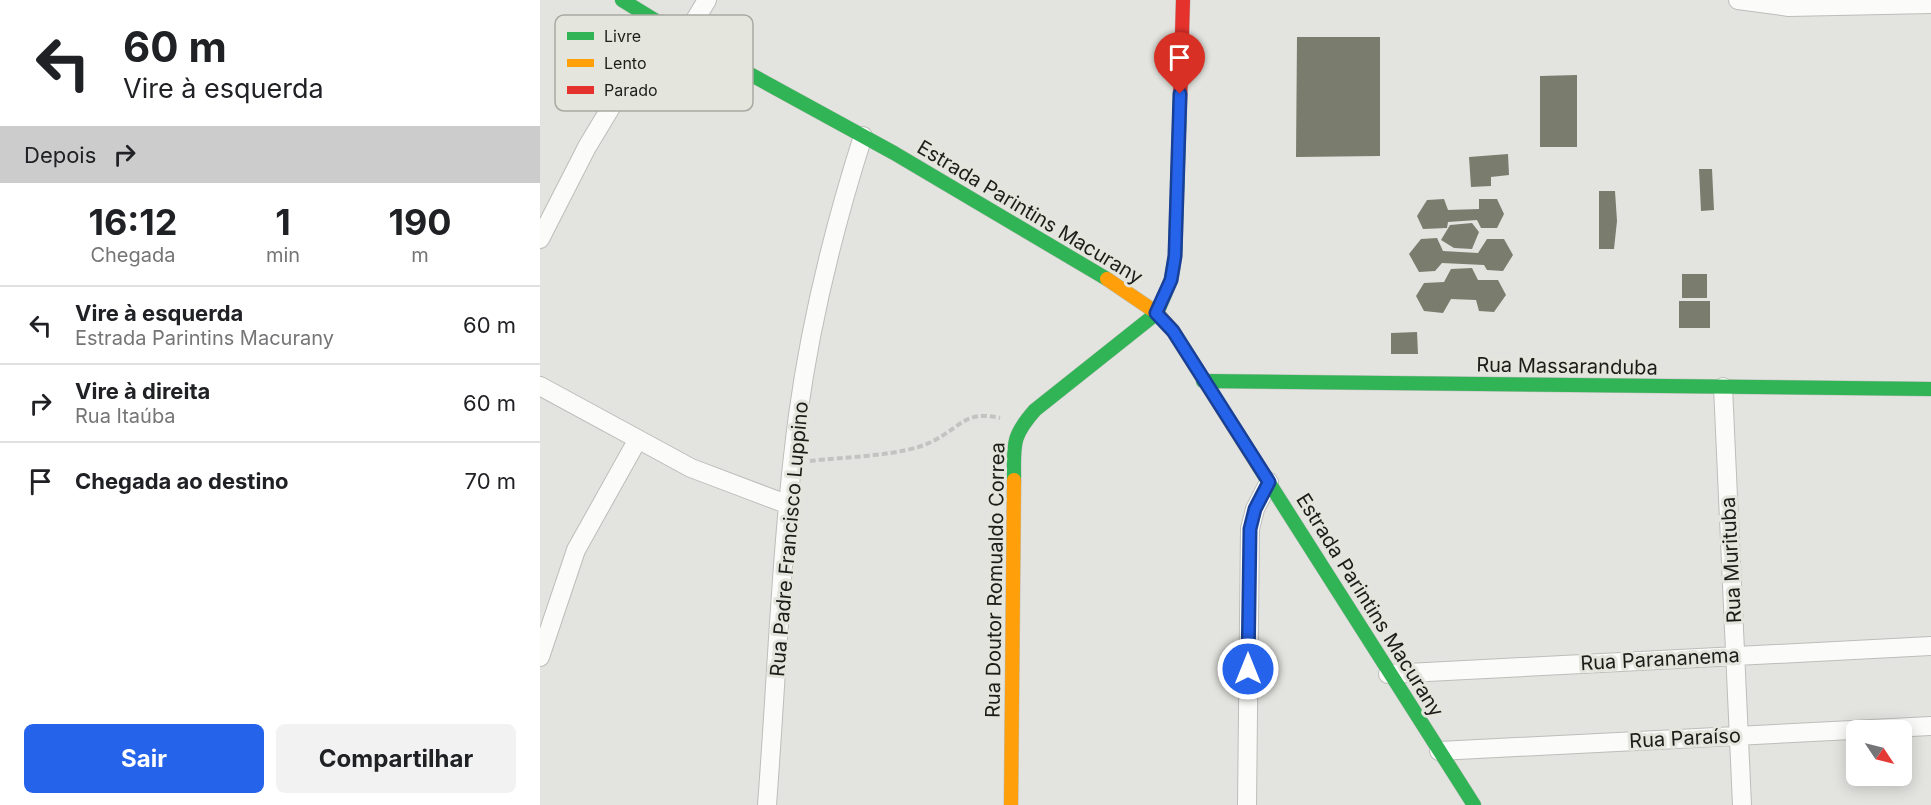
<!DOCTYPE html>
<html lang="pt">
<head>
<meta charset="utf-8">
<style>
	:root { --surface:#fff; --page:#f2f2f2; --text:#202124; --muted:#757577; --line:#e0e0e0; --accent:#2563eb }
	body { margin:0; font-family:Inter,sans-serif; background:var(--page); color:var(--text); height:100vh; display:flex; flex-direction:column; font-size:22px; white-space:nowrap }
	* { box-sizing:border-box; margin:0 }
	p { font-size:20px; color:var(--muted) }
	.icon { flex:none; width:33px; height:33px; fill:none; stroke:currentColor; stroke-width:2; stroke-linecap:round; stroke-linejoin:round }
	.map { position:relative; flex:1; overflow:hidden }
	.side { display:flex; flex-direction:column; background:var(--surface); width:540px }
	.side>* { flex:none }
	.banner { background:#fff; color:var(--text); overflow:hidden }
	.needle { width:39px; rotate:125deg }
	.tools { position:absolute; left:1306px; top:720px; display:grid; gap:12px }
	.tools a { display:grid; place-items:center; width:66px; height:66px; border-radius:9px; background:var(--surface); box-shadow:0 3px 15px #0003; font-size:30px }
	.pin { position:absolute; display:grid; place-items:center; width:51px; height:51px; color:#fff; margin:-62px -26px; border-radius:50% 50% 50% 0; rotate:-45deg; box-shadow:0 0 6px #0007 }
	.pin .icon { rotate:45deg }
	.me { position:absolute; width:66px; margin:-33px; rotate:0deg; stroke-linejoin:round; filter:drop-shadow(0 0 4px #0008) }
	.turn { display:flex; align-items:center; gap:21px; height:126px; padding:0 24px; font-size:27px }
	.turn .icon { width:78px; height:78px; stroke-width:2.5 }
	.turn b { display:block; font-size:42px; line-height:51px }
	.then { display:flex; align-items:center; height:57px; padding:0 24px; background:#0003; gap:12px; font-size:22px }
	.eta { display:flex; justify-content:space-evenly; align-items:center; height:102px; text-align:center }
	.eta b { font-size:36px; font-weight:700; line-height:42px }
	.action { display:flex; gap:12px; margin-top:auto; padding:12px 24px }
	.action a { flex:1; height:69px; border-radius:9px; background:var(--accent); color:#fff; font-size:24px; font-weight:700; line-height:69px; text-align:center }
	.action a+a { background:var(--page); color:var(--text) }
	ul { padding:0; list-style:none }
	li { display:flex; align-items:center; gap:18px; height:78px; padding:0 24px; border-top:2px solid var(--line) }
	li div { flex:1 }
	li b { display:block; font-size:22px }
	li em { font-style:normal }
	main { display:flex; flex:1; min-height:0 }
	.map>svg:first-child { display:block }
	.building { fill:#7a7c6e }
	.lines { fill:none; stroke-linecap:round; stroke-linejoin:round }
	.street-casing { stroke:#bcbeba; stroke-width:20 }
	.fast-casing { stroke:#bcbeba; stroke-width:15 }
	.slow-casing { stroke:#bcbeba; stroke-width:15 }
	.jam-casing { stroke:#bcbeba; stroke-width:15 }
	.path { stroke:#c3c3c1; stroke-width:4; stroke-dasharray:6 3; stroke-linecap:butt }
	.street { stroke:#fbfbfa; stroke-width:18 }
	.fast { stroke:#30b455; stroke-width:14 }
	.slow { stroke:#ff9f0a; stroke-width:14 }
	.jam { stroke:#e5322d; stroke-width:14 }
	.route-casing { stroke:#184099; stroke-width:15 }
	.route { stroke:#2563eb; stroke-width:10 }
	.labels { text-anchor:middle; stroke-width:6; stroke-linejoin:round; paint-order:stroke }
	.street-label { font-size:20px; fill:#1c1d19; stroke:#e4e6dd }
	.key { fill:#e4e6dd; stroke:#a8aaa2; stroke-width:1.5 }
	.key-label { font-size:16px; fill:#1c1d19 }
</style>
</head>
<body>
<main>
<section class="side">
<div class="banner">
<div class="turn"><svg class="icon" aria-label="left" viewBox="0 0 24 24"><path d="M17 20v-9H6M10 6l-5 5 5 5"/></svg><div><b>60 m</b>Vire à esquerda</div></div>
<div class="then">Depois<svg class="icon" aria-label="right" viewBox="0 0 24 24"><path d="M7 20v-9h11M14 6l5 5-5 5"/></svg></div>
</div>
<div class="eta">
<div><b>16:12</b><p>Chegada</p></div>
<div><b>1</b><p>min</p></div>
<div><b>190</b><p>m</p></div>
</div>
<ul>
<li><svg class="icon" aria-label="left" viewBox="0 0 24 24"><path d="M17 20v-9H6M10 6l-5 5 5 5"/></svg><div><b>Vire à esquerda</b><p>Estrada Parintins Macurany</p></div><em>60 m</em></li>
<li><svg class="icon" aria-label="right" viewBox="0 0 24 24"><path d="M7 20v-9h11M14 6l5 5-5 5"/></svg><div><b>Vire à direita</b><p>Rua Itaúba</p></div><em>60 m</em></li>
<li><svg class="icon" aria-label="arrive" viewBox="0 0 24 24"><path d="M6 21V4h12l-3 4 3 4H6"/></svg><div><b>Chegada ao destino</b></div><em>70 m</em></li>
</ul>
<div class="action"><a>Sair</a><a>Compartilhar</a></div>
</section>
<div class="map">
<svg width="1391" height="805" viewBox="0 0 1391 805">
	<rect width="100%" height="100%" fill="#e3e4df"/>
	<!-- building -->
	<path class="building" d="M757,37H840V156L756,157Z
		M1037,75V147H1000V76Z
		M968,154L969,175L951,177V186L931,187L929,157Z
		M1159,169H1172L1174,210L1161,211Z
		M1059,191H1075L1077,221L1074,249H1059Z
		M904,199L908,210L939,209V199H957L964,214L957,228H941L937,220L908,222L907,228L883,229L877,216L887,200Z
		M932,223L939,232L932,249L914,248L901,240L910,225Z
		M897,238L903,251L938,253L947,239H964L973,255L963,271L947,270L944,265L902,263L895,271L879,272L869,254L881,239Z
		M932,268L938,280H958L966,295L954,312L939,311L936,300L911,299L903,313L884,311L876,296L884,283L904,282L911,269Z
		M1142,274H1167V298H1142Z
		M1139,301H1170V328H1139Z
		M877,332L878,354H851V333Z"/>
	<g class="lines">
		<defs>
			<path id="street" d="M1198,0L1249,7L1391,4
				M144,38L167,0
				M0,239L47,147L121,24
				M0,386L151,468L249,505
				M1183,387L1202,805
				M0,657L36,550L98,439
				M848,674L1391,646
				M899,751L1391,726
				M227,805C237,675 241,544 258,415C271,320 294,227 323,136
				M707,805L710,529L715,509L729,482"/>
			<path id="fast" d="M82,0L144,38L354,153L567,279
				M663,381L1391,389
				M719,467L934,805
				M474,480C474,445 471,437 495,410L617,313L631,280L635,256L640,102"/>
			<path id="slow" d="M567,279L617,313L633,331L719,467
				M471,805L474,480"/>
			<path id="jam" d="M640,102L643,0"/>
		</defs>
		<!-- street casing -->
		<use href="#street" class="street-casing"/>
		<!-- fast casing -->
		<use href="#fast" class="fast-casing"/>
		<!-- slow casing -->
		<use href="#slow" class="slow-casing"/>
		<!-- jam casing -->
		<use href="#jam" class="jam-casing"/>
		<!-- path -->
		<path class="path" d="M270,461C303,457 366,456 393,441C421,427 425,410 460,418"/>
		<!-- street -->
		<use href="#street" class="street"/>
		<!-- fast -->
		<use href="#fast" class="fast"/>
		<!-- slow -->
		<use href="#slow" class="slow"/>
		<!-- jam -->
		<use href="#jam" class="jam"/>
	</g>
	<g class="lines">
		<defs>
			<path id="route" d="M640,94L635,256L631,280L616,313L633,331L729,482L715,509L710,529L708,669"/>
		</defs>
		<!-- route casing -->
		<use href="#route" class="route-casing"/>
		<!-- route -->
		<use href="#route" class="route"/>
	</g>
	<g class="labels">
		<!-- street labels -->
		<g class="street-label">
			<text transform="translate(490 212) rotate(31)" y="7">Estrada Parintins Macurany</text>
			<text transform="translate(1027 366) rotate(1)" y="7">Rua Massaranduba</text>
			<text transform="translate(249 539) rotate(-85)" y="7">Rua Padre Francisco Luppino</text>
			<text transform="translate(1191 560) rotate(-93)" y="7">Rua Murituba</text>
			<text transform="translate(455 580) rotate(-89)" y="7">Rua Doutor Romualdo Correa</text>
			<text transform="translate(830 605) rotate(58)" y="7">Estrada Parintins Macurany</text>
			<text transform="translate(1120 659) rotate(-3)" y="7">Rua Parananema</text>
			<text transform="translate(1145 738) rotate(-3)" y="7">Rua Paraíso</text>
		</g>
	</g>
	<!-- legend -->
	<rect x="15" y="15" width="198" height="96" rx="9" class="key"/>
	<rect x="27" y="32" width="27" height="8" fill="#30b455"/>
	<rect x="27" y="59" width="27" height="8" fill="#ff9f0a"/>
	<rect x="27" y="86" width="27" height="8" fill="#e5322d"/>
	<g class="key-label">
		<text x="64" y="42">Livre</text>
		<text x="64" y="69">Lento</text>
		<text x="64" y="96">Parado</text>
	</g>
</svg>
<div class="tools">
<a><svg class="needle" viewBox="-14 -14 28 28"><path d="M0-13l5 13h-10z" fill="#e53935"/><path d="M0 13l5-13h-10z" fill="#757577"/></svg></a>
</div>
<div class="pin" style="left:640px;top:94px;background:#d93025"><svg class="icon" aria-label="arrive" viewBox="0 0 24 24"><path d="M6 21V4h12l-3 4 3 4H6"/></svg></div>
<svg class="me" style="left:708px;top:669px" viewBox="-20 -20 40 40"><circle r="17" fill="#2563eb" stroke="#fff" stroke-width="3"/><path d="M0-11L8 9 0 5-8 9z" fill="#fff"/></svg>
</div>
</main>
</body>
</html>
